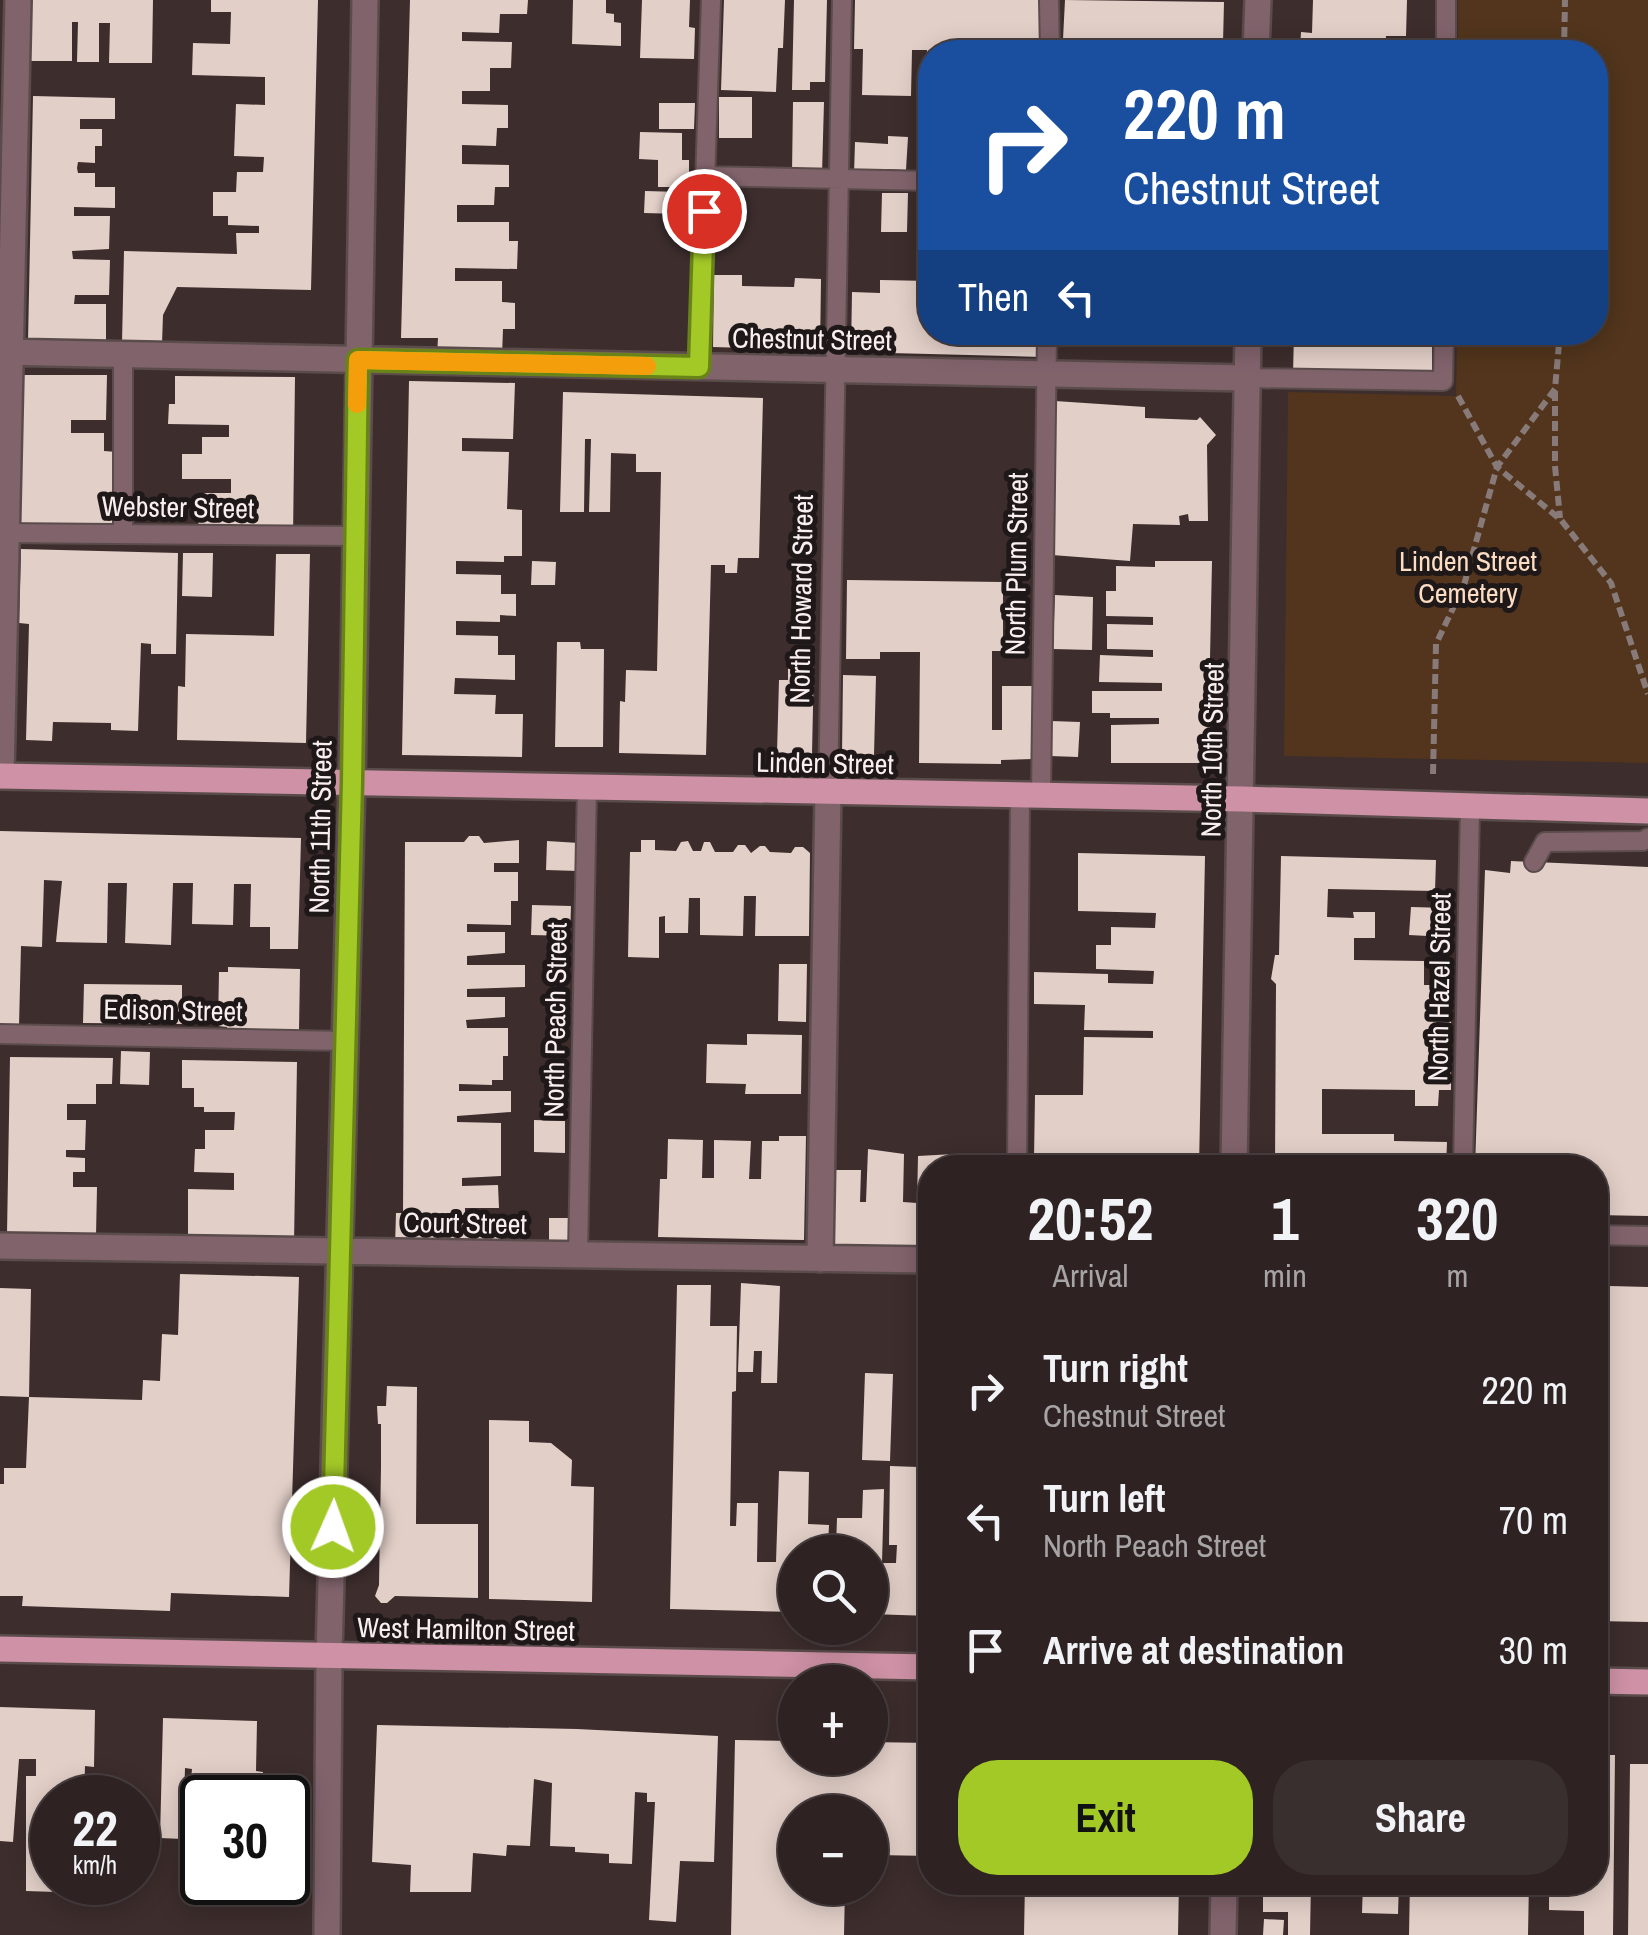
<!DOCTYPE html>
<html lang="en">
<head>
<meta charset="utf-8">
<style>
	:root { --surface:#2e2222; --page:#3a2f2f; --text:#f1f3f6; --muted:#a7a4a5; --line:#493f40; --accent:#a3c927 }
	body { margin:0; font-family:"Archivo Narrow",sans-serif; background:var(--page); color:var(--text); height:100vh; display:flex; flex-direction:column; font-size:38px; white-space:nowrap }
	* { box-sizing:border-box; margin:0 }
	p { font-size:32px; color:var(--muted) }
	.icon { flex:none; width:55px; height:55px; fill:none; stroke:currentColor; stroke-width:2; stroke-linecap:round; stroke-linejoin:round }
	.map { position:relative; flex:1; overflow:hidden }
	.panel { position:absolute; left:918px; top:1155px; width:690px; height:740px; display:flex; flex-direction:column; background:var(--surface); border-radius:40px; box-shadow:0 5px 25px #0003,0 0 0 2px var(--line) }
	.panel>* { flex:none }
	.banner { position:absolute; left:918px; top:40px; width:690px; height:305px; border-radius:40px; box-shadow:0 5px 25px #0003,0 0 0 2px var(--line); background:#1a4fa0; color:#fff; overflow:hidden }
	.buttons { position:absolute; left:778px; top:1535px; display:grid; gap:20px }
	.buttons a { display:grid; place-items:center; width:110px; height:110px; border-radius:50%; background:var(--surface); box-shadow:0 5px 25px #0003,0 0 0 2px var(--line); font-size:50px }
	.speed { position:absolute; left:30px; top:1775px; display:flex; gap:20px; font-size:50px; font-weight:700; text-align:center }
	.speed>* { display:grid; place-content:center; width:130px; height:130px; border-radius:50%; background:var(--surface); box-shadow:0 5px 25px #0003,0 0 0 2px var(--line); line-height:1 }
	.speed small { font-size:25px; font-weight:400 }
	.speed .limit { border:5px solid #111; border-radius:15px; background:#fff; color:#111 }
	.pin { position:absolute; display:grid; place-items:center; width:85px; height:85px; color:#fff; margin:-42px; border:5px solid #fff; border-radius:50%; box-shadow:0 2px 10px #0007 }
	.me { position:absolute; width:110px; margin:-55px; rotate:2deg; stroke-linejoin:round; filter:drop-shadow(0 0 8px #0008) }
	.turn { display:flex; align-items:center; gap:35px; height:210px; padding:0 40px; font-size:45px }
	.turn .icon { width:130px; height:130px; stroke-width:2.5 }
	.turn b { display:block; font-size:70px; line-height:85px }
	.then { display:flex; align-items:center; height:95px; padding:0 40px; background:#0003; gap:20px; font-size:38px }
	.eta { display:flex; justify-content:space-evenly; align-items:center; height:170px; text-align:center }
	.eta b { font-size:60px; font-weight:700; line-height:70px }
	.action { display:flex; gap:20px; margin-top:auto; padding:20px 40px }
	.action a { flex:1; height:115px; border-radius:40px; background:var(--accent); color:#111; font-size:40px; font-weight:700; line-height:115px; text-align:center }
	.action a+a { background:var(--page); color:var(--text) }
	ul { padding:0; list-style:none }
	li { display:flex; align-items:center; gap:30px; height:130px; padding:0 40px }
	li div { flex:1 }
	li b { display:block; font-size:38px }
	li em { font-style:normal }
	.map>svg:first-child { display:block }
	.green { fill:#52351c }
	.building { fill:#e2cfc8 }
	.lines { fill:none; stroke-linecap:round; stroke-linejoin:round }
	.lane-casing { stroke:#5b4c4c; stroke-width:22 }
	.street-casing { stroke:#5b4c4c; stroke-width:30 }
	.primary-casing { stroke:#5b4c4c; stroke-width:30 }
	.path { stroke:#877a79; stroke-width:6; stroke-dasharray:10 5; stroke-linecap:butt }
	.lane { stroke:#81636c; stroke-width:18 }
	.street { stroke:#81636c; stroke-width:25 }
	.primary { stroke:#ce91a5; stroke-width:25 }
	.route-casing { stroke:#6a8319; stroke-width:25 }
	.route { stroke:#a3c927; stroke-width:18 }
	.slow { stroke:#f59e0b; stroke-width:18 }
	.labels { text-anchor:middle; stroke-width:10; stroke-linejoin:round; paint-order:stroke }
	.street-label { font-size:28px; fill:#f9efee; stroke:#1f1818 }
	.park-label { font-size:28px; fill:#fcddc4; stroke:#1f1818 }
</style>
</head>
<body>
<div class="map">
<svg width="1648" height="1935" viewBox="0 0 1648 1935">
	<rect width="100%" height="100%" fill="#3d2d2d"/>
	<!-- green -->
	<path class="green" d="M1458,0H1648V763L1284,756L1288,392L1456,396L1457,333L1595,332V52H1458Z"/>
	<!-- building -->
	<path class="building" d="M27,0H153L152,63H109L110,23H99V62H77L78,22H72V61H31V20L26,19Z
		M211,0H318L311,290L177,287L163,315L162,344L122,343L124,251L237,254L236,233H259V226L228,225V216H213V192H236L237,172H263L264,157L234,156L236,104L265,105V77L192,75L193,43L230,44L231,12H211Z
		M410,0H528L527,14H500L499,33L462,32V41L512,42L511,68H490V91H462V104L508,105V128H497L496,146L462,145V164L509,165V187H495L494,205H457V222H509V241H518L517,269L455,268V281H502V302L515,303V329H503L502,356L437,355L438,338H401Z
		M573,0H606V13L614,14V22L621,23V46L572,44Z
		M642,0H690L689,27L695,28L694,59L640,58Z
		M724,0H785L783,48H778L776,92L721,90Z
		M794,0H827L825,82H810V90H792Z
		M855,0H1047L1046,52H930V82H926L927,50H912L911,96L862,95L863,49H854Z
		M1065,0L1224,2L1223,43H1220V52H1113V41L1063,39Z
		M1313,0H1407L1406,36H1386L1385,52H1300L1301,32L1312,33Z
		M33,96L115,98V119H80V129H102V146H95V163L78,162L77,168L78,173H95V187H115V208L74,207V216H110L109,249L72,251L73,259L110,260L109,295H75L74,304H106V344L28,342Z
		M719,97H752V138H719Z
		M793,102H824L822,174L792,173Z
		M659,103H695L694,129H659Z
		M640,132L682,133V160H689V187H658V160L639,159Z
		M919,134H930V173H918Z
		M888,136L908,137L906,170L886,169V176L854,174L855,142L888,144Z
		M645,191L681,192V214L644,213Z
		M882,193H908L907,232H881Z
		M714,275H742V286L794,287L795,278L821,279L820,350L713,347Z
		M880,280L930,281V332H1043L1042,357L851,352L852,292L880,293Z
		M1294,332H1397L1396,338L1356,337V342L1432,343V378L1293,375Z
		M23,375H107L106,420H71V433H104V451L117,452L116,536H19Z
		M175,376L295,377L293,538L199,537L198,513L204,512V493H231V479H182V454H202V437H229V425L168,424L169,404H175Z
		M409,381L515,383L513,439L462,438V451L509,452L507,509L522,510V556H504V562L456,561V574L501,575V594H516V616L500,615V622L456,621V635L498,636V655H515V680L455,678L454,694L496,695L495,714H523L522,757L402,755Z
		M563,392L763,398L759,558H738L737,573H725V565H711L706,755L619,753L620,701L625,702L626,670L657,671L661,472H636V454L611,453L610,512H589L591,439H585L584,512H560Z
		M1055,401L1145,407V418L1197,420L1200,417L1216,435L1207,445L1208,521H1189L1188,514L1179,516L1180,525L1133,524L1130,561L1052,555Z
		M21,549L178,553L176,654H151V644L141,643L138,731L111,730V723L53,722L52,741L26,740L29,624L19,623Z
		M183,553H213L212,597L182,596Z
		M276,554H310L306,743L177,740L178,686L185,687L186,634L274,636Z
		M532,561L556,562L555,585H531Z
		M1155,561H1212L1209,707L1216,714V722L1210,725V763H1111V725L1159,724V718H1110V713H1092V691H1162V683L1099,682L1100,655L1153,657V650L1107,649V624L1153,625V617L1106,616V591H1116V566L1155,567Z
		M847,580L1003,582V651H992V730H1002V686H1033V759L1001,760V764L919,763L920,652H880V659H846Z
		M1055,595L1093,597L1092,650L1053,649Z
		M557,642H580L581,649H604L603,747H555Z
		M788,660H814L812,754L777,753L779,680H788Z
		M843,675L876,676L874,755H842Z
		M1051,721L1080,722L1078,757L1050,756Z
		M0,831L301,838L298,949H270V927H250L251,884H234L233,925L192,924L193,883H173L171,945L125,943L127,883H108L107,943L56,942L62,881L44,880L42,947L21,946L19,1026L0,1025Z
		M469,836H479L484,843L519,840V863H494V872H518V901H511V925L467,924V932H505V953L467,956V965H525V987L467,989V997H505V1017L466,1020L467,1028H508V1056H503V1080H492V1085L459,1084V1091H511V1112L457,1116V1122L501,1123V1176L462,1178V1186L498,1185L499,1208H465V1219L502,1220L501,1248L395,1246L396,1213H403L405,842H464Z
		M641,840H655V850L676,851L681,842L688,841L693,851H701L704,842H710L715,852H733L738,845H745L751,853L760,846H765L770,852L791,853L795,847H803L810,853L809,936H755L756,896H744L743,936L700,935V898H689L688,933H665V916L659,917V958L628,957L630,852H641Z
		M547,841L579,843L578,871L546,870Z
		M1078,853L1205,856L1199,1168H1024V1159H1034L1035,1095H1083L1084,1037L1153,1038V1031L1084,1030L1085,1005L1034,1004V972L1108,974V983L1153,984L1154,971L1096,969V945H1111V927L1155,928L1156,913L1078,911Z
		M1281,856L1436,860L1435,891L1328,889L1327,917L1354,918L1353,912H1375V938H1354V960L1424,961V985H1451V1090H1439L1438,1106H1415V1090L1322,1089V1134H1394V1141L1447,1142L1446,1168H1275L1276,984L1271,979L1275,955H1279Z
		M1511,861L1648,867V1216L1595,1215V1168H1475L1485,870L1510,873Z
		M532,905L571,906L570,936L531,935Z
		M1411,907L1447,908V937L1409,935Z
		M779,964H807L806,1022L778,1021Z
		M228,967L300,969L299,1031L227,1030V1027L218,1026L219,972H228Z
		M84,984L182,985V1024L83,1023Z
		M747,1034L802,1035L801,1094H745L746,1084L706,1083L707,1044L747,1045Z
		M121,1051L150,1052L149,1085L120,1084Z
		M10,1057L113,1058L112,1084H96V1104H67V1120H86L85,1150H66V1157L85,1158V1172H73V1187H97L96,1236L7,1234Z
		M182,1060L297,1062L294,1243L188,1242V1189L234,1190V1173L194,1172L195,1149H205V1130H234L235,1112H204V1107H194V1088H182Z
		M534,1120L565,1121V1153L534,1152Z
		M779,1136H806L804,1240L658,1237L660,1179H667L668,1139L703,1140L702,1178H714V1140L751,1141L749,1179H761L762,1141H779Z
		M868,1149L904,1154L903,1202L917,1203L918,1156L954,1154V1168H930V1248L834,1246L836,1170H861L860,1202H866Z
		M549,1218H571L572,1246H549Z
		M1595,1260H1610V1286H1601V1307L1610,1306V1286L1648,1287V1622L1595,1621V1367H1608V1345H1595Z
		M180,1274L299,1277L289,1597L171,1593L170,1611L22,1606L23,1596H0V1484H4V1468H26L29,1397L142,1400L143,1380L160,1381L162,1334L178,1335Z
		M741,1283L780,1286L777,1383H761L762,1351H754L753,1372H738Z
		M677,1285H711L710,1326H737L736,1391L732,1392L730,1526H736L737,1503H758L757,1562H776L779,1471L809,1472L808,1524L829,1525L828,1547H836L837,1518H862L863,1490L884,1489L882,1563H896L897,1545H889L890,1466L918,1467L919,1430H930V1616L870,1614V1552H795V1612L670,1609Z
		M0,1288L31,1289L29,1397L0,1396Z
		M865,1373L893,1374L890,1461L862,1460Z
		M387,1386L417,1387L416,1524H478V1598L395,1596L387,1603H381L375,1596L379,1585L381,1467V1424H378L377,1406H386Z
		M489,1420L529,1421V1442L551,1443L572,1460L571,1486L594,1487L592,1602L489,1599Z
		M0,1707L95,1710L94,1767L85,1766L84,1798H52V1882H56V1892L26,1891V1776H36V1759H19L13,1842L0,1841Z
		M163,1718L257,1721L256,1771L263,1772L262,1798H200V1780L191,1779L192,1769L185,1768L183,1839L160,1838Z
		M377,1725L577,1729L718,1736L714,1862L680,1861L676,1922L649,1920L655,1802H647V1793L635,1792L632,1864L609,1863V1854L575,1852V1847L550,1846L552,1783L534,1779L530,1846L507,1845L506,1856L473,1853L471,1892H410L411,1865L372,1862Z
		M735,1740L795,1741V1758H870V1742L930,1743V1856L876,1855L877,1845H870V1812H795V1888H845L844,1935H731Z
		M1595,1755H1615L1613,1935H1584V1911L1549,1910V1882H1595Z
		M1630,1764H1648V1935H1628Z
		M192,1804L202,1805V1842H198V1830H192Z
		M1025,1882H1179L1178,1935H1024Z
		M1263,1882H1311L1310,1935H1288V1912H1263Z
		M1363,1882H1399L1398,1914L1362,1913Z
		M1410,1882H1529L1528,1935H1409Z
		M1264,1919L1284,1920L1283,1935H1263Z"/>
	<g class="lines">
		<defs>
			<path id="lane" d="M1049,0L1050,52
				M1446,52V0
				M704,176L930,181
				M699,367L711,0
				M1247,378L1443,381L1444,332
				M0,533L355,536
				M123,533V355
				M828,794L842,0
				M1041,796L1047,332
				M1534,862L1545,842L1643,841L1648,838
				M0,1034L345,1041
				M1017,1168L1020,796
				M1463,1168L1470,807
				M1595,1235L1648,1236
				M578,1254L587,787"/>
			<path id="street" d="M1256,52L1258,0
				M0,352L1247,378
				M1,776L18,0
				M1234,1168L1248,332
				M0,1246L930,1260
				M820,1259L828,794
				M327,1935L329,1656L352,783L365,0
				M1223,1935L1224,1882"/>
			<path id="primary" d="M0,776L1242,799L1648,811
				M0,1649L930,1667
				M1595,1681L1648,1682"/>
		</defs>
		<!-- lane casing -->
		<use href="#lane" class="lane-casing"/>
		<!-- street casing -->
		<use href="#street" class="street-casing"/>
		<!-- primary casing -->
		<use href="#primary" class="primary-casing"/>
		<!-- path -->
		<path class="path" d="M1564,52L1565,0
			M1555,391V466L1560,518
			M1458,396L1497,467L1561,520L1611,583L1648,694
			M1433,774L1436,644L1464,585L1497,467L1555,389L1560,332"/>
		<!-- lane -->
		<use href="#lane" class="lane"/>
		<!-- street -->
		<use href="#street" class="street"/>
		<!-- primary -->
		<use href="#primary" class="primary"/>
	</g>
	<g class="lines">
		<defs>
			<path id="route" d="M333,1527L352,783L358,360L699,367L704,211"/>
		</defs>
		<!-- route casing -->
		<use href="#route" class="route-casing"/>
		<!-- route -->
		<use href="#route" class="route"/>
		<!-- slow -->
		<path class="slow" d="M357,404L358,360L647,366"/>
	</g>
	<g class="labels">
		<!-- street labels -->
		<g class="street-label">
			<text transform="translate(812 339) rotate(1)" y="10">Chestnut Street</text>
			<text transform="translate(178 507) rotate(1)" y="10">Webster Street</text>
			<text transform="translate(1016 564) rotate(-89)" y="10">North Plum Street</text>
			<text transform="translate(801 599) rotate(-89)" y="10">North Howard Street</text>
			<text transform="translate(1212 750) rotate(-89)" y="10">North 10th Street</text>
			<text transform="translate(825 763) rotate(1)" y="10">Linden Street</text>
			<text transform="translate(320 827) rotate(-89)" y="10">North 11th Street</text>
			<text transform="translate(1439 987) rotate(-89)" y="10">North Hazel Street</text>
			<text transform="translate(173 1010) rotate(1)" y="10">Edison Street</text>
			<text transform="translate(555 1020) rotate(-89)" y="10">North Peach Street</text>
			<text transform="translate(465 1223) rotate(1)" y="10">Court Street</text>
			<text transform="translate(466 1629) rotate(1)" y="10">West Hamilton Street</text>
		</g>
		<!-- park labels -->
		<g class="park-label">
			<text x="1468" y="571">Linden Street<tspan x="1468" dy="32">Cemetery</tspan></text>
		</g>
	</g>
</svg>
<div class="buttons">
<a><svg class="icon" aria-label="search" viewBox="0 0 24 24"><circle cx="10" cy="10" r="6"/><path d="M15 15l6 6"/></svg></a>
<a>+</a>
<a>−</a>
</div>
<div class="speed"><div>22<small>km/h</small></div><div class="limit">30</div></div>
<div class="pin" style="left:704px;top:211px;background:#d93025"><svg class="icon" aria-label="arrive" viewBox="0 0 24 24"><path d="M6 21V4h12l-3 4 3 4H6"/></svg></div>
<svg class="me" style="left:333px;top:1527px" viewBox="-20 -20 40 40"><circle r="17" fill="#a3c927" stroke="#fff" stroke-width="3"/><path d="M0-11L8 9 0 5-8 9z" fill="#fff"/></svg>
<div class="banner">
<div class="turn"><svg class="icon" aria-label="right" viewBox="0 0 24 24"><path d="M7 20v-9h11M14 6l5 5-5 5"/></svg><div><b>220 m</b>Chestnut Street</div></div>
<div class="then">Then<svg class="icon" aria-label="left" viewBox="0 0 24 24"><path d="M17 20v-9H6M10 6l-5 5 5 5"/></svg></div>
</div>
<section class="panel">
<div class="eta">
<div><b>20:52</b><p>Arrival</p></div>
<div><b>1</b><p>min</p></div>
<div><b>320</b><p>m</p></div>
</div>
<ul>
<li><svg class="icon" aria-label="right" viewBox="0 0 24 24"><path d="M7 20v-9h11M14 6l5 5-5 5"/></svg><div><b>Turn right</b><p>Chestnut Street</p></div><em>220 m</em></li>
<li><svg class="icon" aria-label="left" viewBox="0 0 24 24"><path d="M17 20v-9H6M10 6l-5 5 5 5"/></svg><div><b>Turn left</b><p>North Peach Street</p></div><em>70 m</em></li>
<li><svg class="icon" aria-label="arrive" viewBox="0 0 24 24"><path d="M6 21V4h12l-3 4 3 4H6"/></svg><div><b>Arrive at destination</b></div><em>30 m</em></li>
</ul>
<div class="action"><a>Exit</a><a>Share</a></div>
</section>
</div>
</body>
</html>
